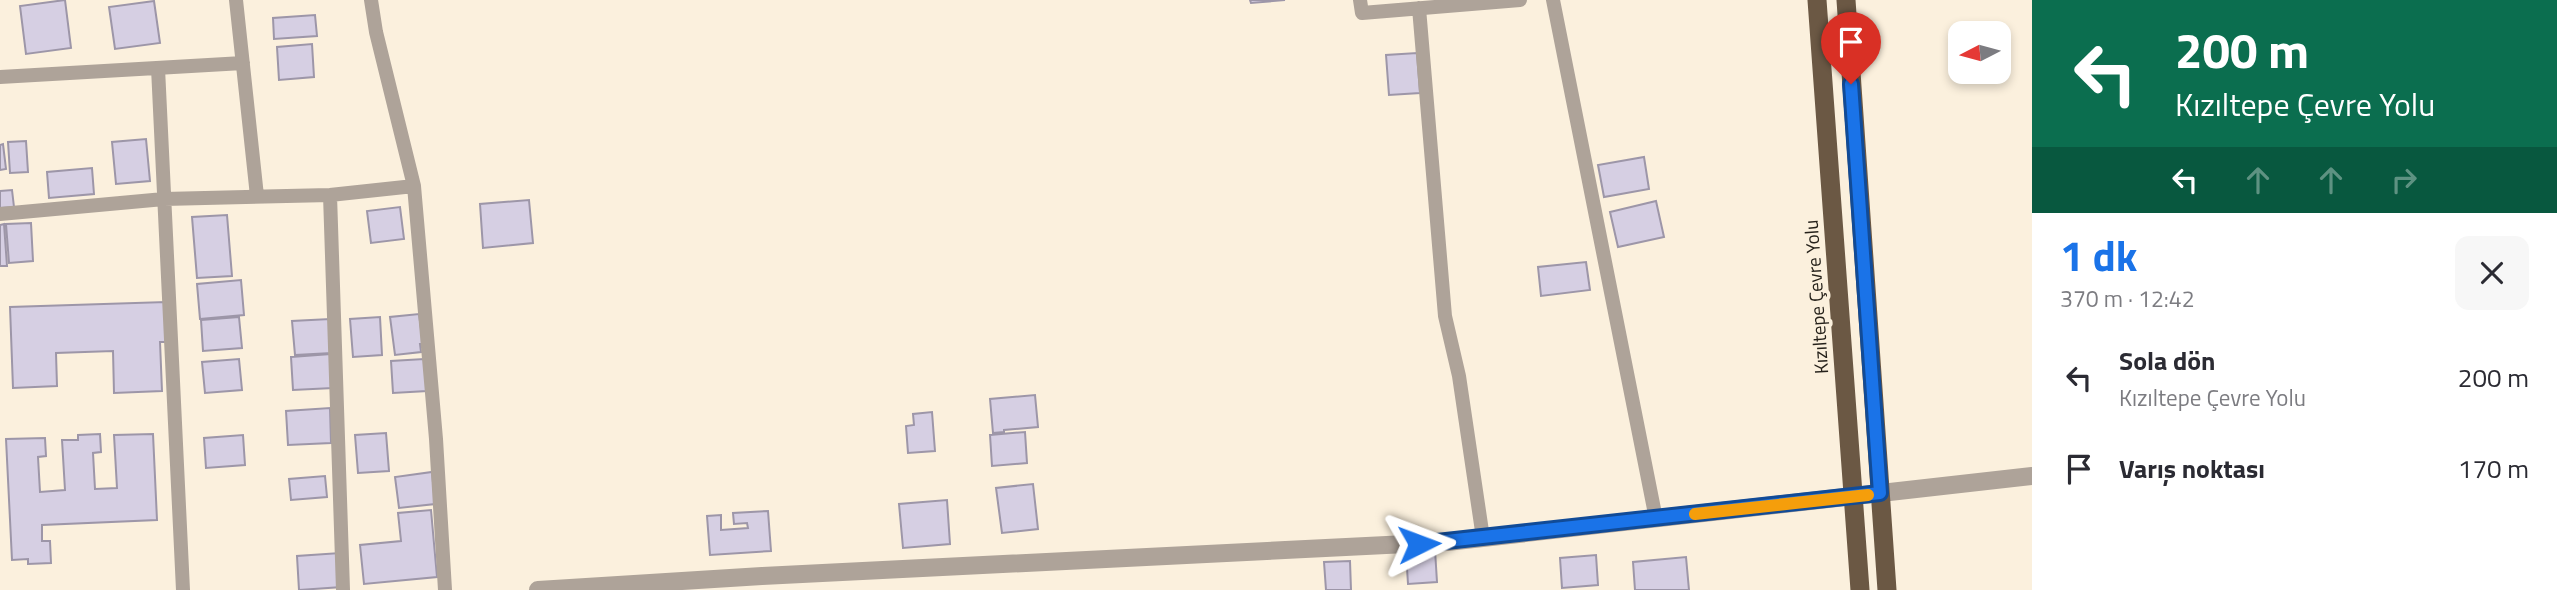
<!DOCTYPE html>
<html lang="tr">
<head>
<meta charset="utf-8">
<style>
	:root { --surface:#fff; --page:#f7f7f7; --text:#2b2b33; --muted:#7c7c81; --accent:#1a73e8 }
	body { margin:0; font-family:"Titillium Web",sans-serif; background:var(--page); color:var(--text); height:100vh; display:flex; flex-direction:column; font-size:26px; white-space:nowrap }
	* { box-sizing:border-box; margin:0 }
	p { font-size:23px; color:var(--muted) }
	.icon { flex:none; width:38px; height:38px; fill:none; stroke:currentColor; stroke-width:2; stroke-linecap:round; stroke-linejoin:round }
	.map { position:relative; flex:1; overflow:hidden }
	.sheet { display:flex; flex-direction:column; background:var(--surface); width:525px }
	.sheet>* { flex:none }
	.guide { background:#0b6e4f; color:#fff; overflow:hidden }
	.needle { width:46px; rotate:264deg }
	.buttons { position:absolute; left:1948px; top:21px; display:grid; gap:14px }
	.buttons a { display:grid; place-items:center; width:63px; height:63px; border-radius:14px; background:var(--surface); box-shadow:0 4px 10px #0003; font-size:35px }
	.pin { position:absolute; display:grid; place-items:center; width:60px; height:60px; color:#fff; margin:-72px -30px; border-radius:50% 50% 50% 0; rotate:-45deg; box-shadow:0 0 7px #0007 }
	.pin .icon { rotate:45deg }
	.me { position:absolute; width:77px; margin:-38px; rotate:87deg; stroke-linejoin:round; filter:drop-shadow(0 0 5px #0008) }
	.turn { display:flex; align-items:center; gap:24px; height:147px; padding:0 28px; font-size:32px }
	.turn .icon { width:91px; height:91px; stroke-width:2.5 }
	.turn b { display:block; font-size:49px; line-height:60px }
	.lanes { display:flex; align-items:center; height:66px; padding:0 28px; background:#0003; justify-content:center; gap:35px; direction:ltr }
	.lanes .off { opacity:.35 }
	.round { display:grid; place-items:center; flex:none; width:74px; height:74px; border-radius:14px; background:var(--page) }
	.overview { display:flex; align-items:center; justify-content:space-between; height:119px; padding:0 28px }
	h1 { font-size:42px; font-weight:700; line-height:52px; color:var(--accent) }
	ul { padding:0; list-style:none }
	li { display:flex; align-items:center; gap:21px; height:91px; padding:0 28px }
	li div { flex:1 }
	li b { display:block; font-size:26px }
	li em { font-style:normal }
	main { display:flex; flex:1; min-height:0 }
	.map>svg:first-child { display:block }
	.building { fill:#d6cfe3; stroke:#9d96a8; stroke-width:2 }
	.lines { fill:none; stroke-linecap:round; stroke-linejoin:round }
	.minor { stroke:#aea399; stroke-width:14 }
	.tertiary { stroke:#aea399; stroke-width:18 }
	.trunk { stroke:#6b5844; stroke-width:19 }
	.route-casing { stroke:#114b97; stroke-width:18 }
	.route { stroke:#1a73e8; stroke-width:12 }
	.slow { stroke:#f59e0b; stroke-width:12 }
	.labels { text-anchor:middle; stroke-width:7; stroke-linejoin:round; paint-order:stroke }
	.street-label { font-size:19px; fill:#25211a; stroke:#fbf0dd }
</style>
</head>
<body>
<main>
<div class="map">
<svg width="2032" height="590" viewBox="0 0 2032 590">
	<rect width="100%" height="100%" fill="#fbf0dd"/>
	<!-- building -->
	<path class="building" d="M65,0L71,48L26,54L20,6Z
		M1250,0H1285L1251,3Z
		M154,1L160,43L115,49L109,7Z
		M315,15L317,36L274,39L273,18Z
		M312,44L314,77L279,80L277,47Z
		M1417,53L1420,93L1389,95L1386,55Z
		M146,139L150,181L116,184L112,142Z
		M26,141L28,172L10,173L8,142Z
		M3,144L6,169L0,170V145Z
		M1644,157L1649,189L1604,197L1598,165Z
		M92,168L94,194L49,198L47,172Z
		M12,190L14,207L0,208V191Z
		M529,200L533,243L483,248L480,204Z
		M1656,201L1664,237L1618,247L1610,212Z
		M400,207L404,239L371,243L367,211Z
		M227,215L232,276L197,278L192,217Z
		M31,223L33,261L9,263L6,224Z
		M4,224L7,266H0V225Z
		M1586,262L1590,290L1541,296L1538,267Z
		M241,280L244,315L200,319L197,284Z
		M166,302L167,342H160L162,391L114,393L113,351L56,353L57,386L13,388L10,307Z
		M419,314L423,344H420L421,352L395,355L390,317Z
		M239,317L242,348L203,351L201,320Z
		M380,317L382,355L353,357L350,319Z
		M330,319L332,353L295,355L292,321Z
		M331,354L333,388L293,390L291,357Z
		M239,359L242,390L205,393L202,362Z
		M424,359L427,391L393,393L391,361Z
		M1035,395L1038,427L1004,430V432L993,433L990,399Z
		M330,408L331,443L288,445L286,411Z
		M932,412L935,451L908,453L906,426L914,425L913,414Z
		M1025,432L1027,463L992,466L990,435Z
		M386,433L389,471L358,473L355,435Z
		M100,434L101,452L93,453L95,489L117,488L114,435L153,434L157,520L42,525V541H50L51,563L28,564V559L12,560L6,439L45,438L46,456L38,457L40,492L65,490L62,440H78V435Z
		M243,435L245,465L206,468L204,438Z
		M432,472L435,504L399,508L395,477Z
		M325,476L327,497L291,500L289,479Z
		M1033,484L1038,529L1002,533L996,488Z
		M947,500L950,544L903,548L899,504Z
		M431,510L437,577L364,584L360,545L401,541L398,513Z
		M768,511L771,551L710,555L707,516L721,515V530L748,528L747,523L734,524L733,513Z
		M1435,550L1437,582L1408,584L1406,552Z
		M340,553L342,587L299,590L297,556Z
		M1596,555L1598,585L1562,588L1560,558Z
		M1686,557L1689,590H1635L1633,562Z
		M1350,561L1351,590H1326L1324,562Z"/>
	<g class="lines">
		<!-- minor -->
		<path class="minor" d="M236,0L257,196
			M371,0L376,32L414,186L436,439L445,590
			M1360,0L1362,13L1520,0
			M1553,0L1656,519
			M1419,8L1445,316L1459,376L1483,538
			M158,68L183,590
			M0,77L243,63
			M330,195L343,590
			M0,214L164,199L330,195L414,186"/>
		<!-- tertiary -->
		<path class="tertiary" d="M538,590L762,576L1447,542L2032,476"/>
		<!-- trunk -->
		<path class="trunk" d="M1817,0L1860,590
			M1846,0L1887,590"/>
	</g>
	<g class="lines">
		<defs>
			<path id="route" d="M1419,544L1880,493L1851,84"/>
		</defs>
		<!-- route casing -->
		<use href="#route" class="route-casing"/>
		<!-- route -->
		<use href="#route" class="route"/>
		<!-- slow -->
		<path class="slow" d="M1695,514L1868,495"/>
	</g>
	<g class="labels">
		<!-- street labels -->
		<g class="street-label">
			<text transform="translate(1816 297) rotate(-94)" y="7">Kızıltepe Çevre Yolu</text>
		</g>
	</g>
</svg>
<div class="buttons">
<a><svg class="needle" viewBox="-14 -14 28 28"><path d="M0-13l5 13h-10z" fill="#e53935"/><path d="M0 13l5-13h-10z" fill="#7c7c81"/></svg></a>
</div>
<div class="pin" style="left:1851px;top:84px;background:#d93025"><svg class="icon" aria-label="arrive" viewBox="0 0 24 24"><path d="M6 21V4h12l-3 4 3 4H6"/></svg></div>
<svg class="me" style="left:1419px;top:544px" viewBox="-20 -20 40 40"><path d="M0-17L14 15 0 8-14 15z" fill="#1a73e8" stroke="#fff" stroke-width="4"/></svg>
</div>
<section class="sheet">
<div class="guide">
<div class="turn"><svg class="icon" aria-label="left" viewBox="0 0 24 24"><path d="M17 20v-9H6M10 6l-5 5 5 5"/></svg><div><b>200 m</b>Kızıltepe Çevre Yolu</div></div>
<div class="lanes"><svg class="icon" aria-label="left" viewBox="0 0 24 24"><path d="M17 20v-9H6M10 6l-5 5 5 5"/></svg><svg class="icon off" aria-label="ahead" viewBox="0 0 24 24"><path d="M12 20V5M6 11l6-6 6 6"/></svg><svg class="icon off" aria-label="ahead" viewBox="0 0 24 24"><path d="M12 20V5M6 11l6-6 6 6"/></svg><svg class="icon off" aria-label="right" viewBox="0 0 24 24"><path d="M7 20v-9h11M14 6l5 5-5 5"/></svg></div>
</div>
<div class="overview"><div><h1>1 dk</h1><p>370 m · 12:42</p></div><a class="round"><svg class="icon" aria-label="close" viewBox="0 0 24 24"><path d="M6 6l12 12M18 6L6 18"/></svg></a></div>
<ul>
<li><svg class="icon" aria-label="left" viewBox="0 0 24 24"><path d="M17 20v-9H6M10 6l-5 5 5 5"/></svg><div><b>Sola dön</b><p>Kızıltepe Çevre Yolu</p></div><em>200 m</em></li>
<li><svg class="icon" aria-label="arrive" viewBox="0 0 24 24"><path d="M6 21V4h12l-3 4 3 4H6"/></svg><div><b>Varış noktası</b></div><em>170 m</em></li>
</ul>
</section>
</main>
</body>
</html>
